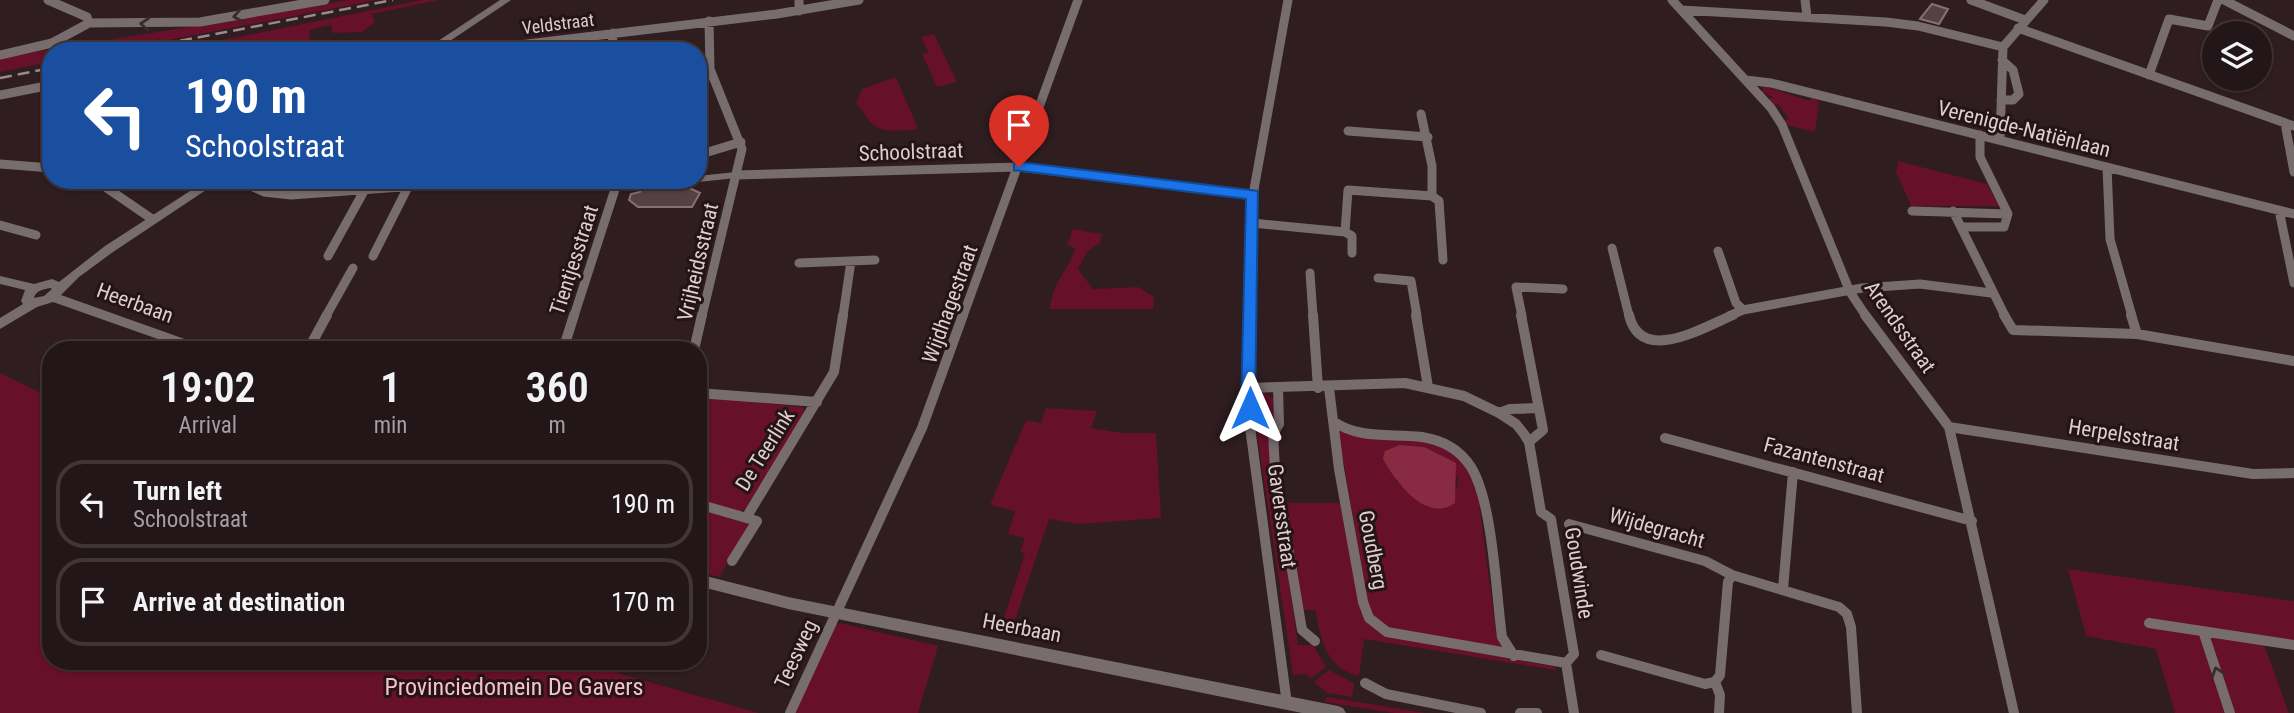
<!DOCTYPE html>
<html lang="en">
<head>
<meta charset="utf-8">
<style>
	:root { --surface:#231618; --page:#2b1f21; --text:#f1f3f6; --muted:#a39fa2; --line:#403537 }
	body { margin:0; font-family:"Roboto Condensed",sans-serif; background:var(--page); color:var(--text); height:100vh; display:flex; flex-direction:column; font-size:26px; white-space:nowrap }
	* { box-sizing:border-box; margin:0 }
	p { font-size:23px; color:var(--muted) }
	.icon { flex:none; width:38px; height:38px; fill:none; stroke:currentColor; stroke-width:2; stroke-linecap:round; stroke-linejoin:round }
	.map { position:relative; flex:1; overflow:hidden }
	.panel { position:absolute; left:42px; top:341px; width:665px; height:329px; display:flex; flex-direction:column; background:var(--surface); border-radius:28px; box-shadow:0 2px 5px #0004,0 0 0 2px var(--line) }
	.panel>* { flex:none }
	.top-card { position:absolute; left:42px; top:42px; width:665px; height:147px; border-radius:28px; box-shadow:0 2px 5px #0004,0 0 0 2px var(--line); background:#1a4fa0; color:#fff; overflow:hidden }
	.fabs { position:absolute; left:2202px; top:21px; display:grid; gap:14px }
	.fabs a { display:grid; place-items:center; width:70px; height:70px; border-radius:50%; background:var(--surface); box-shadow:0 2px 5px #0004,0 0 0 2px var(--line); font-size:35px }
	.pin { position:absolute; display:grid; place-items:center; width:60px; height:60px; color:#fff; margin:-72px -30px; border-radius:50% 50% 50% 0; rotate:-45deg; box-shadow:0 0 7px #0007 }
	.pin .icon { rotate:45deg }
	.me { position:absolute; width:77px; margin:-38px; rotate:0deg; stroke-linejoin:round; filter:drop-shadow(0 0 5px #0008) }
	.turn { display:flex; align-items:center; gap:24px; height:147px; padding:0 28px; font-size:32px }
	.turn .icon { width:91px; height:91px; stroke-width:2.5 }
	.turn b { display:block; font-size:49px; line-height:60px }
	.eta { display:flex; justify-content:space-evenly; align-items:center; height:119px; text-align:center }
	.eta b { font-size:42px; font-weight:600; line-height:49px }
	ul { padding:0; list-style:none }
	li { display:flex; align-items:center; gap:21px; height:88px; margin:0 14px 10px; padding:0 14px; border:4px solid var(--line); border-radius:28px }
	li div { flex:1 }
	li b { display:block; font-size:26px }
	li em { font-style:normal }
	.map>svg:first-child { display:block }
	.green { fill:#66102a; fill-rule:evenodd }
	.water { fill:#882a42 }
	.building { fill:#554144; stroke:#887174; stroke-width:2 }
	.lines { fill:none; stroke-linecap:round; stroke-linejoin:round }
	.pedestrian { stroke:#786d6e; stroke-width:6 }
	.minor-far1 { stroke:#786d6e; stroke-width:9 }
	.minor { stroke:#786d6e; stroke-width:10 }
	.tertiary { fill:#786d6e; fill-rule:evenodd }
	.rail { stroke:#998a8d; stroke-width:2.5; stroke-dasharray:12 6; stroke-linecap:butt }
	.oneway { stroke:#3a2a2d }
	.route { fill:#1a73e8; stroke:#114b97; stroke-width:2 }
	.labels { text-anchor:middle; stroke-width:6; stroke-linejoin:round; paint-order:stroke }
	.far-street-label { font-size:18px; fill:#dccfd1; stroke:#251417 }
	.street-label { font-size:21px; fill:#dccfd1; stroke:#251417 }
	.near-park-label { font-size:24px; fill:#f8c1c9; stroke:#251417 }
</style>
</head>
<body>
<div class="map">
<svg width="2294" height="713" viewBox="0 0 2294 713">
	<rect width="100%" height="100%" fill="#2f1d20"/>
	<!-- green -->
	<path class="green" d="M348,0H377L112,51H51V62L0,72V58C116,37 232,22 348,0Z
		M422,0H439L371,14L375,22L362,32L333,33L331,25L309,30L311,51H230L229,47L210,51H168Z
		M934,34L957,82L937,87L922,54L928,52L921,37Z
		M896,77L918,129C903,130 880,135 869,121C864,114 862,109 856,103L862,89Z
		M1764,86L1810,101L1811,96L1816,97L1819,103L1815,132L1787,125L1784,120L1789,119L1778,104L1773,105L1768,99L1773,97L1762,92Z
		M1898,161L1987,184L1999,206H1911L1896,172Z
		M1073,229L1102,234L1100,243L1087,252L1078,269L1093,289L1139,287L1154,297L1153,309H1050C1052,283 1068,271 1075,248L1067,245Z
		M0,373L51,398V662H578L759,713H0Z
		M1265,392L1274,399L1275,424L1268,437L1298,645H1313L1326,667L1311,679L1306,674L1293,675L1255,420V398Z
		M698,396L803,407L805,414L746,509L738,512L698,499Z
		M1046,408L1097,411L1091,428L1122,433H1156L1161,518L1080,524L1049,519L1010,635L999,633L1025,553L1020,552L1025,538L1008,534L1015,511L990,505L1026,420L1041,423Z
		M1338,430L1357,436L1433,441L1459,457L1477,487L1496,632L1504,649L1384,626L1374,618L1368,604ZM1400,445L1424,447L1458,477L1457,489L1428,507L1395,480Z
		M1287,503H1341L1366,620L1387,636L1556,667L1555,670L1364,639L1359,676C1325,668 1321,639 1315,610H1303Z
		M698,509L750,523L719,577L698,571Z
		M2068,569L2294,601V648L2264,645L2289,713H2175L2156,649L2086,636Z
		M840,623L938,646L918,713H794L835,626Z
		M1329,670L1354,683L1352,697L1327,693L1314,682Z
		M1327,697L1426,713H1394L1324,702Z"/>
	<!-- water -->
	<path class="water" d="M1400,445L1424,447L1456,463L1455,503C1426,524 1395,481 1383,459L1385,451Z"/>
	<!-- building -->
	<path class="building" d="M1932,4L1948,9L1939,24L1920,19Z
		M681,184L700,193L692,207H638L629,200L631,194L640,192L642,186Z"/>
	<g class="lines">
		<!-- pedestrian -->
		<path class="pedestrian" d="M698,179L736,175"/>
		<!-- minor-far1 -->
		<path class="minor-far1" d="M48,0L87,17L89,23
			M799,0V11
			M1672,0L1771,108L1782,125L1850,292L1866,316
			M1805,0L1807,16
			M1971,0L2025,20
			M2224,0L2294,36
			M1681,10L1886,22L1918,26L2003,47
			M89,23L200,22L325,0
			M2018,28L2294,126
			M468,51L777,14L859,0
			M612,51L613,33
			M0,55L52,43L89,23
			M2149,75L2169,19L2208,26L2218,0
			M1746,80L1771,83L2294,214
			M0,95L51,85
			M2001,100H2013L2019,94L2013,70L2002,60
			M1421,114L1432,166V196
			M2285,123L2294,172
			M1348,131L1428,137
			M2000,140L2003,47L2044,0
			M698,155L741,142
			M0,164L51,168
			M2107,167L2110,239L2132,316
			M736,175L1019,167L1253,195
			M73,180L82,186L101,184L152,219
			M238,180L264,192L291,195L498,180
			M2279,210L2294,283
			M1912,211L2008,214
			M1953,211L2005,316
			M1252,223L1345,232L1348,190L1432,196L1439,201L1443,260
			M0,225L36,235
			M1962,227H2004L2008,214L1980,157V135
			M1345,232L1352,236V253
			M1612,248L1629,316
			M1718,251L1736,303L1743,310
			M328,256L364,191
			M373,256L408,187
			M799,263L875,260
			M1310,273L1313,316
			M1378,278L1411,281L1417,316
			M326,316L353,268
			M574,316L618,180
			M702,316L742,149L710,69L709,21
			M843,316L851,261
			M963,316L1078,0
			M1249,316L1253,195L1288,0
			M1522,316L1516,287L1563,289
			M1729,316L1743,310L1862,288L1920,284L1991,293"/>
		<!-- minor -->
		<path class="minor" d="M1250,315V427L1287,704
			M1313,315L1318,388
			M1416,315L1428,387
			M1521,315L1543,430L1529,442
			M1629,315C1641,365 1702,328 1733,315
			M1865,315L1949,427L2014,713
			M2004,315L2013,330L2137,334L2294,361
			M2131,315L2137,334
			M308,350L327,315
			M563,350L574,315
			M694,350L702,315
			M1249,388L1405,383L1464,396L1499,413L1516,424L1524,434L1529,442L1541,512L1551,519L1574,654L1566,663L1574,713
			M1278,388L1279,424L1273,434L1275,469L1302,630L1315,641
			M1329,388L1339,469L1363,602L1369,618L1387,632L1566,663
			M698,393L817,402
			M1499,413L1510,409L1538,408
			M1333,421C1359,440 1392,433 1422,437C1442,440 1460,450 1471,467C1493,502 1496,594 1502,637L1514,656
			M1949,427L2253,474L2294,473
			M1665,438L1972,521
			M698,504L757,521L732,561
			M746,518L834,372L843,315
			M1569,524L1705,561L1732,575L1839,607L1847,614L1851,627L1857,713
			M1783,589L1793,472
			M2149,623L2294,645
			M2203,631L2230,713
			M1601,655L1705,684L1715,682L1720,675L1728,582L1732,575
			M1715,682L1720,695L1719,713
			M1365,683L1386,694L1481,713
			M790,713L922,428L963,315
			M1520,713H1537"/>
		<!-- tertiary -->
		<path class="tertiary" d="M500,0H511L435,51H423Z
			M207,180H221L113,252L79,277L61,295L207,347L209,350H189L53,302L37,307L0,329V318L23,304L21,301L25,290L0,284V276L34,284L52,279L59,282L105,246ZM50,288L52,289L44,296L34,298C35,291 44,289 50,288Z
			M698,574L788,597L1338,706L1343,708L1346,713H1302L788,609L698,586Z"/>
		<!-- rail -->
		<path class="rail" d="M127,51L393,0
			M0,78L51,68"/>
	</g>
	<!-- one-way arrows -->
	<defs><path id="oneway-chevron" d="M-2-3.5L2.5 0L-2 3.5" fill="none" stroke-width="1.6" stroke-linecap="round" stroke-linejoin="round" transform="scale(1.75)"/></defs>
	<g class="oneway">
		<use href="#oneway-chevron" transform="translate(238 16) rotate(170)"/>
		<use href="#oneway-chevron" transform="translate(145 24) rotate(-177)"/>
		<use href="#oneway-chevron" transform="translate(2217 672) rotate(-108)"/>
	</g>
	<!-- route -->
	<path class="route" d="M1019,162L1258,191L1255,412L1250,414L1241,408L1246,199L1014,170V163Z"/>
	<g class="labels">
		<!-- far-street labels -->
		<g class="far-street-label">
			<text transform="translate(558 24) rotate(-7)" y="6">Veldstraat</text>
		</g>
		<!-- street labels -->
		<g class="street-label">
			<text transform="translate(2024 129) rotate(14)" y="7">Verenigde-Natiënlaan</text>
			<text transform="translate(911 152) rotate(-2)" y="7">Schoolstraat</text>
			<text transform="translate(574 260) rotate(-72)" y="7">Tientjesstraat</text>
			<text transform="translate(698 262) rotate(-77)" y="7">Vrijheidsstraat</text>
			<text transform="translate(135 303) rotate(20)" y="7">Heerbaan</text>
			<text transform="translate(950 304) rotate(-70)" y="7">Wijdhagestraat</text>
			<text transform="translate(1900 327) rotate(55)" y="7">Arendsstraat</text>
			<text transform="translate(2124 435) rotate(9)" y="7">Herpelsstraat</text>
			<text transform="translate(765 450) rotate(-58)" y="7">De Teerlink</text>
			<text transform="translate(1824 460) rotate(15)" y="7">Fazantenstraat</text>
			<text transform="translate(1282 516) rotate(82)" y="7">Gaversstraat</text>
			<text transform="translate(1657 528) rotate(16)" y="7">Wijdegracht</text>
			<text transform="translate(1373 550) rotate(79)" y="7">Goudberg</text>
			<text transform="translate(1579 573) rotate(81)" y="7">Goudwinde</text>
			<text transform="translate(1022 628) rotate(11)" y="7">Heerbaan</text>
			<text transform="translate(796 654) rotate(-65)" y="7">Teesweg</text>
		</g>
		<!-- near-park labels -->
		<g class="near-park-label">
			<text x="514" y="695">Provinciedomein De Gavers</text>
		</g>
	</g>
</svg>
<div class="fabs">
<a><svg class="icon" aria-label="layers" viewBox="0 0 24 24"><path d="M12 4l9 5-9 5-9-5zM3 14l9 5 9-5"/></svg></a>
</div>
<div class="pin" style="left:1019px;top:167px;background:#d93025"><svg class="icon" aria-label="arrive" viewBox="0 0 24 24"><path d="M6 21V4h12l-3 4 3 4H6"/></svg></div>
<svg class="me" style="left:1250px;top:408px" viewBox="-20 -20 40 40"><path d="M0-17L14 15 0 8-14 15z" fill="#1a73e8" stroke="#fff" stroke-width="4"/></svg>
<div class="top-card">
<div class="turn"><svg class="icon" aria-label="left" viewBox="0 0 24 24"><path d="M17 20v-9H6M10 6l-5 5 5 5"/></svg><div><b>190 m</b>Schoolstraat</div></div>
</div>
<section class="panel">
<div class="eta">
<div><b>19:02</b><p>Arrival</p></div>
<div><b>1</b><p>min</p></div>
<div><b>360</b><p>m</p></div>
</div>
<ul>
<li><svg class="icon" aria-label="left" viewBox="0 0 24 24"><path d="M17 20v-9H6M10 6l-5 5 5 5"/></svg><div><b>Turn left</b><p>Schoolstraat</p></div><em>190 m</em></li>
<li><svg class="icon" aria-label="arrive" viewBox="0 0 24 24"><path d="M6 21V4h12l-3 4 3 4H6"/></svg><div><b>Arrive at destination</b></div><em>170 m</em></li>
</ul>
</section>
</div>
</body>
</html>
